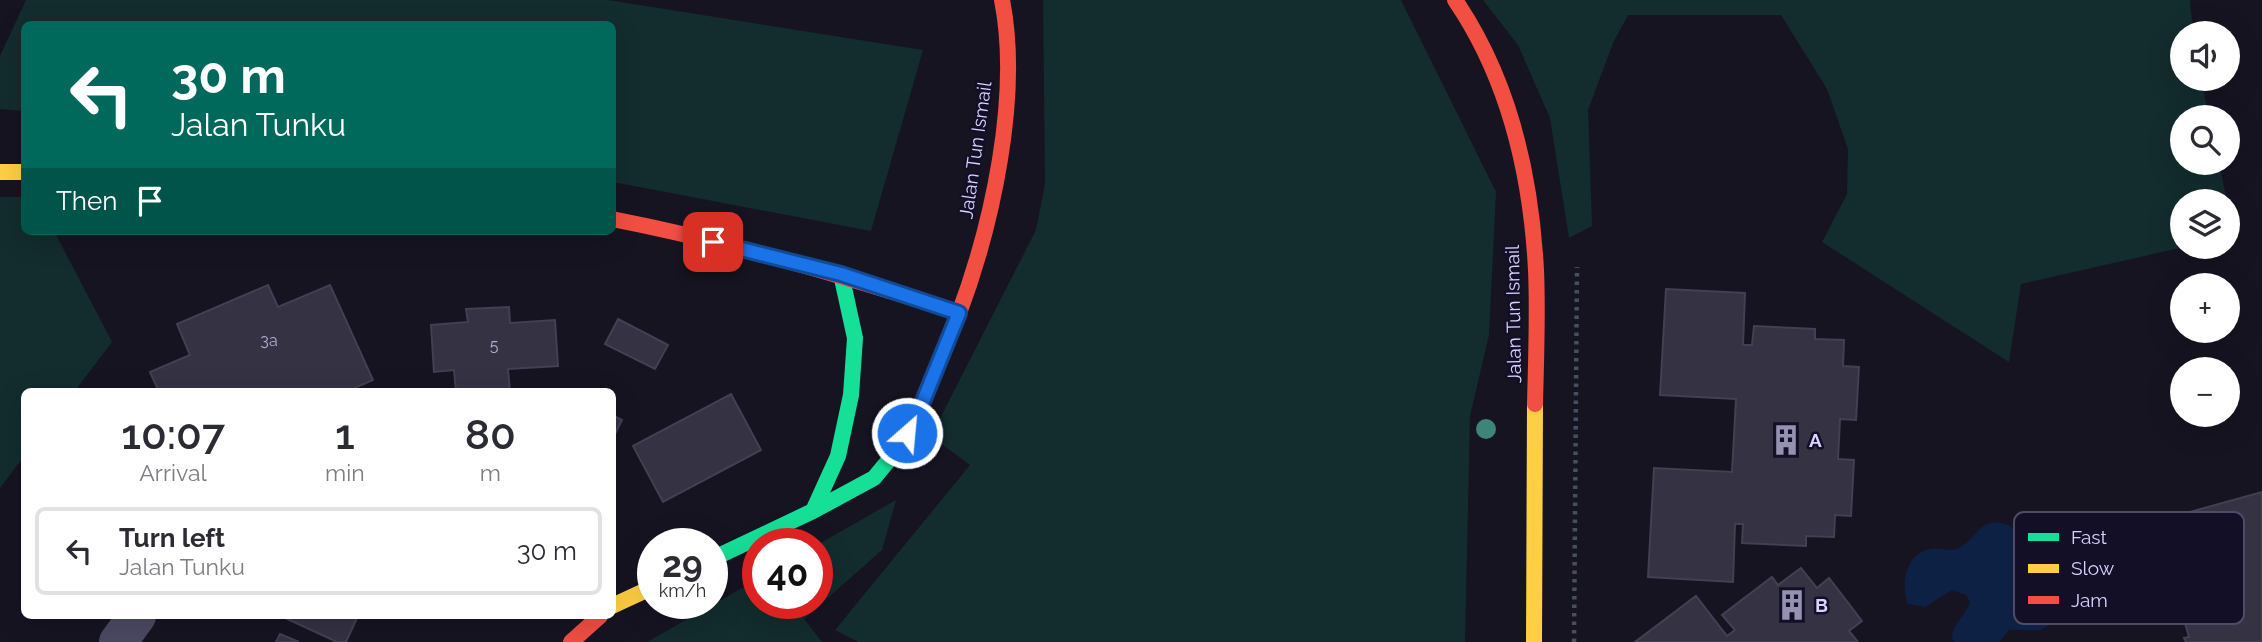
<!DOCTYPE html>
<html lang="en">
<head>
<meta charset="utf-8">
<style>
	:root { --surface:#fff; --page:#f2f2f3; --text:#2b2b33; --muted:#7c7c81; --line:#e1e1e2 }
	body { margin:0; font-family:Raleway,sans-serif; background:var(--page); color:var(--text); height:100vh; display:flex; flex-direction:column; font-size:26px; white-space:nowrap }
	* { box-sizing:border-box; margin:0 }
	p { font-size:23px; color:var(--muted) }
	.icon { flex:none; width:38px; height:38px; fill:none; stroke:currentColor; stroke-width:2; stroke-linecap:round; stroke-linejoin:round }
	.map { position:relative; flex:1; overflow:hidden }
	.side { position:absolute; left:21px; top:388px; width:595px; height:231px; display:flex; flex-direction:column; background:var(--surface); border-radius:10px; box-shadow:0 7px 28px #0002 }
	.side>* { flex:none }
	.banner { position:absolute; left:21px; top:21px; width:595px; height:214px; border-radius:10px; box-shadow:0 7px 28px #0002; background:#00695c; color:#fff; overflow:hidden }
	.controls { position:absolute; left:2170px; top:21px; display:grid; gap:14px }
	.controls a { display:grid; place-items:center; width:70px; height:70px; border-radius:50%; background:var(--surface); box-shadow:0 7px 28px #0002; font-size:35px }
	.speed { position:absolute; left:637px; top:528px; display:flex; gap:14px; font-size:35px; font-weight:700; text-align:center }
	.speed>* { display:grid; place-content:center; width:91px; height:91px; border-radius:50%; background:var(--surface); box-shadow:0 7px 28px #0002; line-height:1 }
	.speed small { font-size:18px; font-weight:400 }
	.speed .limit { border:10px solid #d22; background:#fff; color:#111 }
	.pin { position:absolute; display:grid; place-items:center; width:60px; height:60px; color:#fff; margin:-30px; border-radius:14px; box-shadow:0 4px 10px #0006 }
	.me { position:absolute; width:77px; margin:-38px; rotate:27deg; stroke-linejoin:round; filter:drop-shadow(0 0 5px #0008) }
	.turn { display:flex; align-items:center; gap:24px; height:147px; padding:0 35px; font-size:32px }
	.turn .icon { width:91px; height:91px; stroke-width:2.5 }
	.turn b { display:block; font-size:49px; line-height:60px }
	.then { display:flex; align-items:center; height:66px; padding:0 35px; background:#0003; gap:14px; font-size:26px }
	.eta { display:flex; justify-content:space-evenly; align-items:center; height:119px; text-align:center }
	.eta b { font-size:42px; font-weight:600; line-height:49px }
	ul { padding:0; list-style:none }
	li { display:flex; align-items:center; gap:21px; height:88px; margin:0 14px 10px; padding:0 21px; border:4px solid var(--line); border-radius:10px }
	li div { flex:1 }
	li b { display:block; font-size:26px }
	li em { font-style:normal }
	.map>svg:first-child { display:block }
	.green { fill:#132c2d }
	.water { fill:#0d2144 }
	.building { fill:#343243; stroke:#433f54; stroke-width:2 }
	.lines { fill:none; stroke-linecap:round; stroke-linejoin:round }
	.path { stroke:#44505f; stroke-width:4.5; stroke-dasharray:3.5 5; stroke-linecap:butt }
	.street { stroke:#4a4962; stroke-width:38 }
	.fast { stroke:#16e098; stroke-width:16 }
	.slow { stroke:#ffcf43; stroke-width:16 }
	.jam { stroke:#f24e42; stroke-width:16 }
	.tree { fill:#3e8478 }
	.route-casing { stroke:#114b97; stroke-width:18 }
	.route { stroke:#1a73e8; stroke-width:12 }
	.labels { text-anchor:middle; stroke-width:5; stroke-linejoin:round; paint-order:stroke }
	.number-label { font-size:16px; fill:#b0acd0 }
	.street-label { font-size:19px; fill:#d9d4ff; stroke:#130f26 }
	.poi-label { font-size:19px; font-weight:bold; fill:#d9d4ff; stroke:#130f26; text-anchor:start }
	.key { fill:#130f26; stroke:#4e4a67; stroke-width:2 }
	.key-label { font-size:19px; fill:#d9d4ff }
</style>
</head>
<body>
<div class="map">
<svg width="2262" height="642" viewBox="0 0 2262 642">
	<rect width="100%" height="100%" fill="#161421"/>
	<!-- green -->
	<path class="green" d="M26,0H608L923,50L871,231L613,182L612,24H24V111L0,109V56Z
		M1043,0H1401L1496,192L1489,335L1470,416L1465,642H858L835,630L970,465L931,436L1036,230L1045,184Z
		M1483,0H2190L2193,33H2182V79H2201L2209,117H2182V163H2219L2227,201H2182V247H2184L2021,284L2009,362L1822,242L1847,194L1848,149L1827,89L1781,15H1628L1613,43L1588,110L1592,226L1569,238L1550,118L1518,45Z
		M0,197H24V231H54L112,342L74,392H24V456L0,488Z
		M896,500L882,550L804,619L822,642H647L758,579V604H817V545Z"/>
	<!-- water -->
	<path class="water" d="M1997,522C2010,524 2017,529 2024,540C2024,558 2008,566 2017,584C2026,587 2034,582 2043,586C2050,589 2055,595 2056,603C2057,609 2055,613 2053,618C2044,638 2025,627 2009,630L1999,642H1955L1952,639C1953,622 1965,617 1970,602L1966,595L1952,590L1925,607L1908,604C1900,585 1906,553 1930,549C1942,547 1951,554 1962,546C1977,537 1975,525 1997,522Z"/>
	<!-- building -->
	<path class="building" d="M268,285L278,307L330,285L373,380L345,392H159L150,372L190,355L177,324Z
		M1666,289L1745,293L1743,345H1752L1754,326L1815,329V339L1844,340L1843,366L1859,367L1856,420L1840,419L1838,459L1854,460L1851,516L1835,515L1834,537L1806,536V546L1742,543L1743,524H1735L1733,582L1648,577L1654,468L1732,472L1736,399L1660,395Z
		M509,307L510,323L555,320L558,366L508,369L510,392H456L454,370L434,372L431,325L468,322L466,309Z
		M618,319L668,345L655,369L605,344Z
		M731,394L761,450L663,502L633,446Z
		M612,415L622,420L612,440Z
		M2262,492V642H2186L2184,638L2189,637L2178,599L2174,600L2156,535L2183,527L2179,515Z
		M1801,568L1817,588L1829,578L1862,621L1849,631L1858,642H1635L1696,596L1727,636L1735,630L1722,615L1772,577L1778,585Z
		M281,616H358L346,642H337Z
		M280,634L299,642H276Z"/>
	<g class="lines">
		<!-- path -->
		<path class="path" d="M1574,642L1577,267"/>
		<!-- street -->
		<path class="street" d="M118,642L137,616"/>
		<!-- fast -->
		<path class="fast" d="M813,511L838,456L851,395L855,338L841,274
			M712,559L813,511L874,478L898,449L917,416L958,316"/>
		<!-- slow -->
		<path class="slow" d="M0,172H24
			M612,606L653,587
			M1534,642L1535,404"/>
		<!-- jam -->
		<path class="jam" d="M1455,0C1509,79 1531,175 1536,270C1538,314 1536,360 1535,404
			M612,219C730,242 845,276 959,313
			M958,316C992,226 1021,96 1002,0
			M571,642L600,616"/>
	</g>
	<!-- trees -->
	<circle class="tree" cx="1486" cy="429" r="10"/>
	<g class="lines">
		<defs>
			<path id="route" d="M713,242L841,274L959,313L917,416L907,433"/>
		</defs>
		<!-- route casing -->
		<use href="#route" class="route-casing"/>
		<!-- route -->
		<use href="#route" class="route"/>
	</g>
	<!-- icons -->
	<defs>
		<symbol id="building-bare" viewBox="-9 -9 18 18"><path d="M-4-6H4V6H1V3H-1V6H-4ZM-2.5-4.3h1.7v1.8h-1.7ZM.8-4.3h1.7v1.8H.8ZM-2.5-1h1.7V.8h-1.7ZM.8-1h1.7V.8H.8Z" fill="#9591b1" stroke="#130f26" stroke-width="2.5" paint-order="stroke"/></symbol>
	</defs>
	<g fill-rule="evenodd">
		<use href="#building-bare" x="1764" y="418" width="44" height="44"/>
		<use href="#building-bare" x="1770" y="583" width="44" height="44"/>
	</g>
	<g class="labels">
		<!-- number labels -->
		<g class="number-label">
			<text x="269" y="346">3a</text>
			<text x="494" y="351">5</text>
		</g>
		<!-- street labels -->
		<g class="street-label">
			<text transform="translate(975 150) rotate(-82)" y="7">Jalan Tun Ismail</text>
			<text transform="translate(1513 314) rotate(-91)" y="7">Jalan Tun Ismail</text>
		</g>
		<!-- poi labels -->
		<g class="poi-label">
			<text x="1809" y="447">A</text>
			<text x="1815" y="612">B</text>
		</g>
	</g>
	<!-- legend -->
	<rect x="2014" y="512" width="230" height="112" rx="10" class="key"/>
	<rect x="2028" y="533" width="31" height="8" fill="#16e098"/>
	<rect x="2028" y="564" width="31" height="9" fill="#ffcf43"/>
	<rect x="2028" y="596" width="31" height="8" fill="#f24e42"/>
	<g class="key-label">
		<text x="2071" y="544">Fast</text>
		<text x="2071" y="575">Slow</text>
		<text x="2071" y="607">Jam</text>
	</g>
</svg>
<div class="controls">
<a><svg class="icon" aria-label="sound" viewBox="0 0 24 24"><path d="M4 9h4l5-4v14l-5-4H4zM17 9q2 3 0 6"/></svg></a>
<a><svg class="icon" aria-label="search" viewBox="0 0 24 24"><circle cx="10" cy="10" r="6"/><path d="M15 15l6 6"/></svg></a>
<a><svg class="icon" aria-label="layers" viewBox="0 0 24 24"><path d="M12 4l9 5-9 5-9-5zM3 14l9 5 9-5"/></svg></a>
<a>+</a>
<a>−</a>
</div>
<div class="speed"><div>29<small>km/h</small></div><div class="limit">40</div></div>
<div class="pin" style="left:713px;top:242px;background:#d93025"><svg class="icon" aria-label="arrive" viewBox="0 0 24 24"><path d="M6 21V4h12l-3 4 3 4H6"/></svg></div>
<svg class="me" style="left:907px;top:433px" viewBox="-20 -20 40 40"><circle r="17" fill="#1a73e8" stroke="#fff" stroke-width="3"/><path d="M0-11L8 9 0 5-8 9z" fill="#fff"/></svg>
<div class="banner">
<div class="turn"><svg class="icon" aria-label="left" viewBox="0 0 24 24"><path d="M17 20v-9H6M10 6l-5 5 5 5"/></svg><div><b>30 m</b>Jalan Tunku</div></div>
<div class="then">Then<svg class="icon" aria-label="arrive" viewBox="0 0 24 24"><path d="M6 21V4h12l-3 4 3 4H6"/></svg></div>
</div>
<section class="side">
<div class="eta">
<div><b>10:07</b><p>Arrival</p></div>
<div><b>1</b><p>min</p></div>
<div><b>80</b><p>m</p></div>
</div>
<ul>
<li><svg class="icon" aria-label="left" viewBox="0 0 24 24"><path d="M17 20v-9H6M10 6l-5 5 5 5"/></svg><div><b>Turn left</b><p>Jalan Tunku</p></div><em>30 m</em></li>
</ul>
</section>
</div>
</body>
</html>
